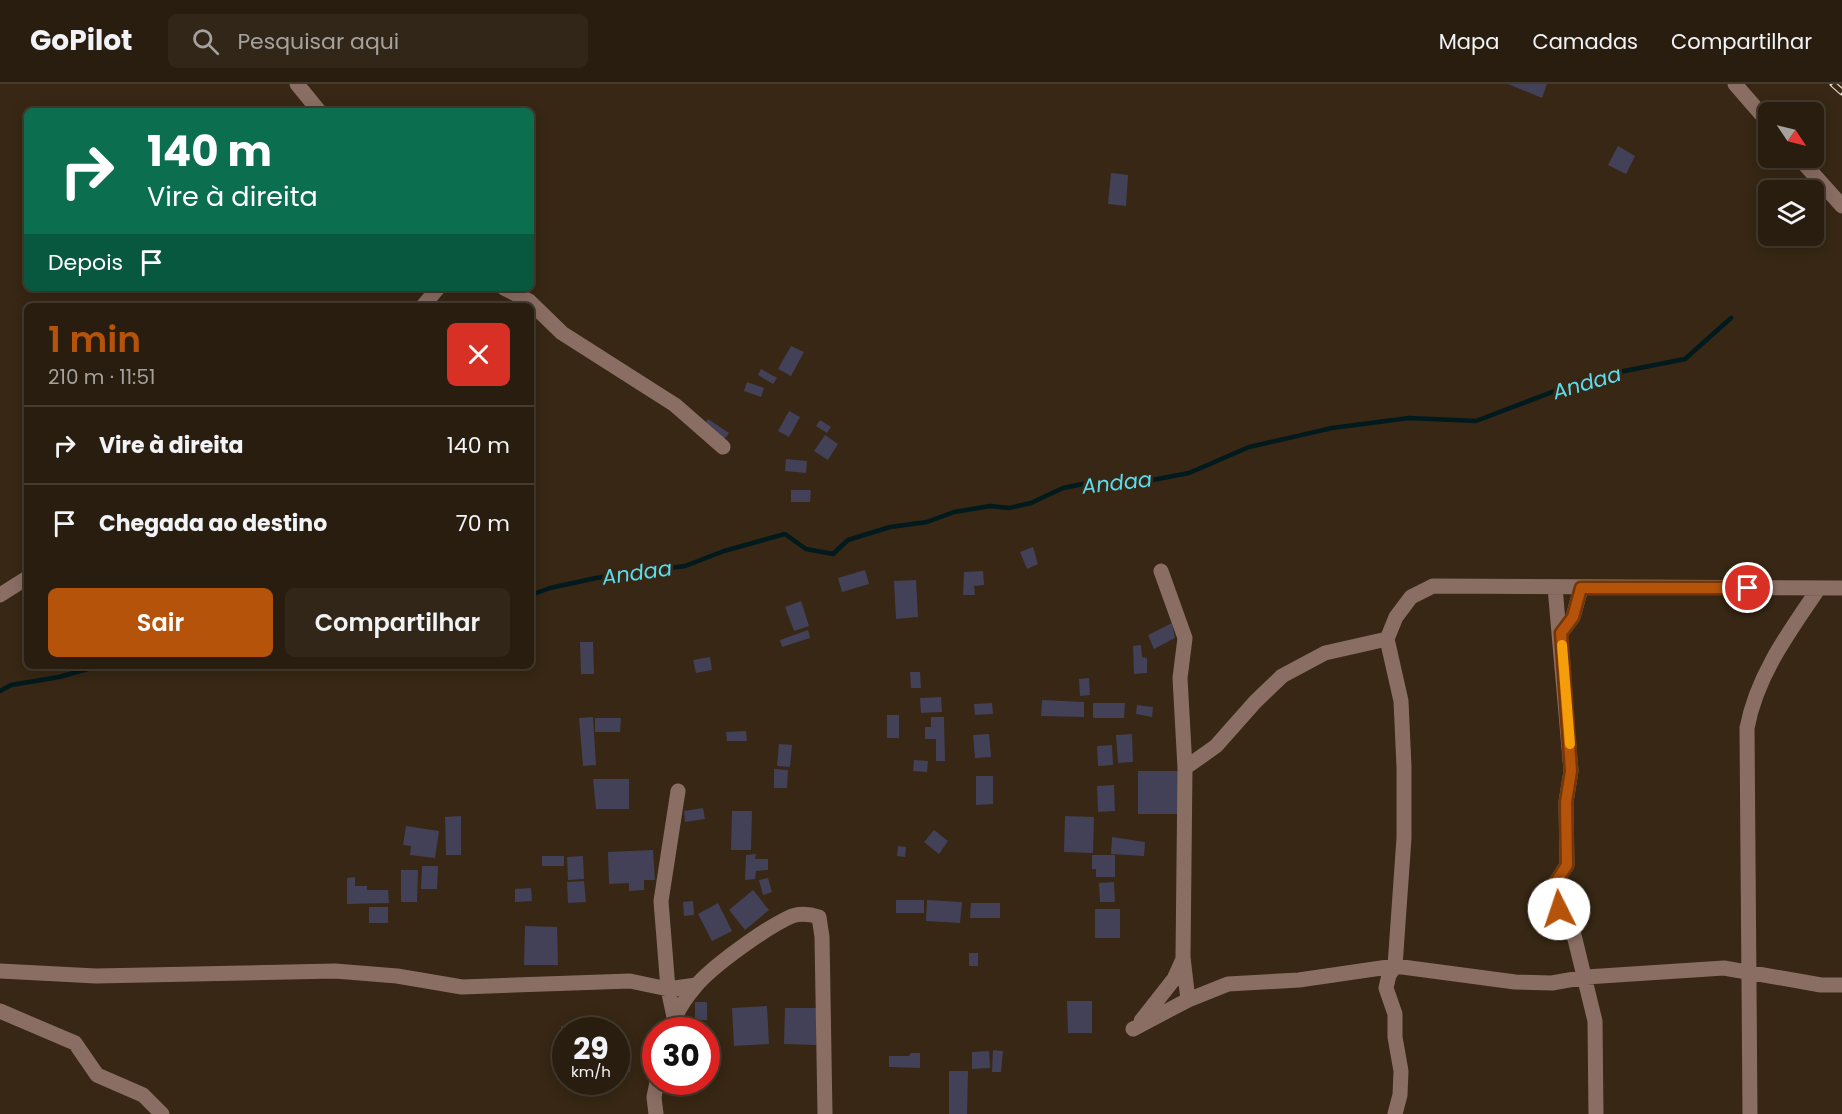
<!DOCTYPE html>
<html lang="pt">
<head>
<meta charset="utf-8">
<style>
	:root { --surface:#291d0f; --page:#312618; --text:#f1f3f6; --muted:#a5a29e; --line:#453b2f; --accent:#b45309 }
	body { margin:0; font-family:Poppins,sans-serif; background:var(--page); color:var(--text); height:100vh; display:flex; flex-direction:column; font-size:22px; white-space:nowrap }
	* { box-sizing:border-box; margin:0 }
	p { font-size:20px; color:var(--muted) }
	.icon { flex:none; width:33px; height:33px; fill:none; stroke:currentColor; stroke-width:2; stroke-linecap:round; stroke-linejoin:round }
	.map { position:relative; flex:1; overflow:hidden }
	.details { position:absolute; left:24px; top:219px; width:510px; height:366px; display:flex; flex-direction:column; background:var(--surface); border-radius:9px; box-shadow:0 3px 15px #0003,0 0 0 2px var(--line) }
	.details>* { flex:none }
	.banner { position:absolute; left:24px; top:24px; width:510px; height:183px; border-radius:9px; box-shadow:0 3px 15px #0003,0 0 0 2px var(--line); background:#0b6e4f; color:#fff; overflow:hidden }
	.needle { width:39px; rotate:125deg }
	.tools { position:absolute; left:1758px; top:18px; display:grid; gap:12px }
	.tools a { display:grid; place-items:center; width:66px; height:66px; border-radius:9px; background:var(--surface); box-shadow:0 3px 15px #0003,0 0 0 2px var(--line); font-size:30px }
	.speed { position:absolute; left:552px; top:933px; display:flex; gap:12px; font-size:30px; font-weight:700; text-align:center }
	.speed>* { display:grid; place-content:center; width:78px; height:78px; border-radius:50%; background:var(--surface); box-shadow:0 3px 15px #0003,0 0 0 2px var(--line); line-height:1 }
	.speed small { font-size:15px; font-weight:400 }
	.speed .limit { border:9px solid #d22; background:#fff; color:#111 }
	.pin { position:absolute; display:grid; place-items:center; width:51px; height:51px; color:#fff; margin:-26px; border:3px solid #fff; border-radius:50%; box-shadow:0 2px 6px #0007 }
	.me { position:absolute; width:66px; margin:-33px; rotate:356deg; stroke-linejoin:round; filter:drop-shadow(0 0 4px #0008) }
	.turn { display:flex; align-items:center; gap:21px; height:126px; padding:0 24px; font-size:27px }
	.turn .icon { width:78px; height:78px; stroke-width:2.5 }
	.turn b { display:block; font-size:42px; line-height:51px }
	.then { display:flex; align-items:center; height:57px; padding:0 24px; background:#0003; gap:12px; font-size:22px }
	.round { display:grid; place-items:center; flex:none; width:63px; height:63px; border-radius:9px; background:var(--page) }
	.headline { display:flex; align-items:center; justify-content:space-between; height:102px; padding:0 24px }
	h1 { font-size:36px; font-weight:600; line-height:45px; color:var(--accent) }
	.primary-button { display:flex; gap:12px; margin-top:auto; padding:12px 24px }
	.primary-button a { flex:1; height:69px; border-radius:9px; background:var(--accent); color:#fff; font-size:24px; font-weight:600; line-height:69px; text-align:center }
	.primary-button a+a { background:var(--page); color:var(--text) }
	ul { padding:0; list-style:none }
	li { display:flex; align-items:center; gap:18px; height:78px; padding:0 24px; border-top:2px solid var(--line) }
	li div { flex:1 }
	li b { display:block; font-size:22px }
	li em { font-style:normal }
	header { display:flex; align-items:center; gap:36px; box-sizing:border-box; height:84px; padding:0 30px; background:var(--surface); border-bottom:2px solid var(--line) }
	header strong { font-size:28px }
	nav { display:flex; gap:33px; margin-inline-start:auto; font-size:21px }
	.search { width:420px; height:54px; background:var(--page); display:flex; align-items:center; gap:15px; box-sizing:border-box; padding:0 21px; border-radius:9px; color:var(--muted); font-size:22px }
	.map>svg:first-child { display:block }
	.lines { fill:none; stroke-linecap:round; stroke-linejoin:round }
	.stream { stroke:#001a1e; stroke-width:4.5 }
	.building { fill:#424158 }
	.minor { stroke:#8a6e64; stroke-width:15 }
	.rail-casing { stroke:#e0d4c7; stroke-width:7 }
	.rail { stroke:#372714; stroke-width:4.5; stroke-dasharray:14; stroke-linecap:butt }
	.route-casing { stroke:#753606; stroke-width:15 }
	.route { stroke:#b45309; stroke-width:10 }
	.slow { stroke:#f59e0b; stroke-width:10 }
	.labels { text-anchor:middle; stroke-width:6; stroke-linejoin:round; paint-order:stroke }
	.water-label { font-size:21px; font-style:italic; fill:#59ddef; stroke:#372714 }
</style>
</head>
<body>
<header>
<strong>GoPilot</strong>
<div class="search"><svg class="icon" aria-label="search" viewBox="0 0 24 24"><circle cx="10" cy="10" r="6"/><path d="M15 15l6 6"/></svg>Pesquisar aqui</div>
<nav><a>Mapa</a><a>Camadas</a><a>Compartilhar</a></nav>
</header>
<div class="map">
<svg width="1842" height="1030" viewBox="0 0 1842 1030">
	<rect width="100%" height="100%" fill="#372714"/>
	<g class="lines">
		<!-- stream -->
		<path class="stream" d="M531,511L550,504L596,494L685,482L724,467L785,450L806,465L833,470L848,456L890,443L927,438L954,428L990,422L1009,424L1031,419L1063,404L1083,400L1116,403L1189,389L1249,363L1332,344L1409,334L1476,337L1589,294L1685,275L1731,234
			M145,582H189
			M0,607L11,601L59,593L99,582"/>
	</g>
	<!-- building -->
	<path class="building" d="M1508,0H1547L1542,14Z
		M1618,62L1635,72L1626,90L1608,81Z
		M1111,89L1128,91L1126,122L1108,120Z
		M791,262L804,268L791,292L778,285Z
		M761,285L777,294L773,300L758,291Z
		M747,298L764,304L761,313L744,307Z
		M789,327L800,333L789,353L778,347Z
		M708,335L729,349L722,358L702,345Z
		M820,336L831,343L827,349L816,342Z
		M825,351L838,360L828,376L814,367Z
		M786,375L807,377L806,389L785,387Z
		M791,406H811L810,418H791Z
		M1033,463L1038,480L1027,485L1020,468Z
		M865,486L869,500L842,508L838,494Z
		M983,487L984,501L974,502L975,511H963L964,488Z
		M916,496L918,533L896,535L894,497Z
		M801,517L809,542L794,547L785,523Z
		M1172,539L1175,554L1154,565L1148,551Z
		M808,546L810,554L782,563L780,556Z
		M580,558H593L594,590H581Z
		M1141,561L1142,573L1147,574V589L1134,590L1133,562Z
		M710,573L712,586L696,589L693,576Z
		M910,588H920L921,604H911Z
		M1089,594L1090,611L1080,612L1079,595Z
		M941,613L942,628L921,629L920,614Z
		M1042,616L1084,618V633L1041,632Z
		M992,619L993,630L975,631L974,620Z
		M1093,619H1125L1124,634H1093Z
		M1137,621L1153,623L1152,633L1136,630Z
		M887,631H899V654H887Z
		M593,633L596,681L583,682L579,634Z
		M931,633H944L945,677H936V655H925V643H931Z
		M595,634H621L620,648H595Z
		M746,647L747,657H727L726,648Z
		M989,650L991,673L975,674L973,651Z
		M1132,650L1133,678L1118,679L1116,651Z
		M779,660L792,661L790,683L777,682Z
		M1112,661L1113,681L1098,682L1097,662Z
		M914,676L928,677L927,688L913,687Z
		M774,685L788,686L787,704H774Z
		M1138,687H1179V730H1138Z
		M976,692H993V720L976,721Z
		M593,695H629V725H596Z
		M1114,701L1115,727L1098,728L1097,702Z
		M703,724L705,735L685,738L684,727Z
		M732,727H752L751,766H731Z
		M461,732V771H446L445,733Z
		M1065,732L1094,733L1093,769L1064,768Z
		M406,742L439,747L435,774L410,771L411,762L403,761Z
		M934,746L948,757L939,770L924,758Z
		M1112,753L1145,758L1144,772L1111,770Z
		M898,762L906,763L905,773L897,772Z
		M653,766L655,796H644V806L629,807V799L609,800L608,768Z
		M756,770L755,775H768V786L756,787L755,795L745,796L746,771Z
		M1092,771H1115V793H1096V785H1092Z
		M542,772H564V782H542Z
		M583,772L584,795L568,796L567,773Z
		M422,782H438L437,805H421Z
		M401,786H418L417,818H401Z
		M355,793V802H367V806H388L389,819L347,820V794Z
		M768,794L772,808L763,811L759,796Z
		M584,797L586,818L568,819L567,798Z
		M1114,798L1115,818H1100L1099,799Z
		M531,804L532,817L515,818V805Z
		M753,806L769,826L745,846L729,826Z
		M896,816H924V829H896Z
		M927,816L962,818L960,839L926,837Z
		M693,817L694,831L684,832L683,818Z
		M718,819L732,847L712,857L698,830Z
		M971,819H1000V834H970Z
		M369,823H388V839H369Z
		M1095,825H1120V854H1095Z
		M525,842L557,843L558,881H524Z
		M969,869H978V882H969Z
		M1067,917H1092V949H1068Z
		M695,918H707V936H695Z
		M767,922L769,960L734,962L732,924Z
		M785,924H816V961L784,960Z
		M561,942H571V946H566V965H561Z
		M993,966L1003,967L1001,988H992Z
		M989,967L990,984L972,985V968Z
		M911,969H920V984L889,983V972H909Z
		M621,978L631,979L630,988L620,987Z
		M949,987H968L967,1030H949Z"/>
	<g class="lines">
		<!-- minor -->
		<path class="minor" d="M297,0L319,27
			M1735,0L1768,38
			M1799,74L1842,122
			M504,204L529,217L562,249L675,321L723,363
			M423,222L438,204
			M1161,487L1185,554L1180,594L1185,684L1183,873L1188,916
			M1555,503L1571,687L1566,718L1567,781L1554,801V812L1573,847L1595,937L1596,1030
			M0,511L27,494
			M1561,549L1573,533L1581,504
			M1185,684L1216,662L1255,618L1282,592L1325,569L1387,555
			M0,887L96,892L335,887L397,892L462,903L630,897L668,905L696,901
			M0,927L75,959L97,991L143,1011L162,1030
			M674,933L668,905L661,817L678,707
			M1141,937L1174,895L1183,875
			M1133,945L1188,916L1228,900L1299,896L1395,882L1515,898L1552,899L1586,893L1724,884L1821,901H1842
			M670,946C675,930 684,916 695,903C712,882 767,843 792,832C801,829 810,830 819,833L822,853L825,1030
			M656,1030L654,1013L657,998
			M1395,1030L1400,1011L1401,987L1395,953V930L1386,904L1389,891L1395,882L1404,754V683L1401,617L1387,555L1396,533L1411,513L1433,502L1842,504
			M1750,1030L1747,644C1757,591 1789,548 1819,504"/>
		<defs>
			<path id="rail" d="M1833,0L1842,8"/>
		</defs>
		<!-- rail casing -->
		<use href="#rail" class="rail-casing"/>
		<!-- rail -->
		<use href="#rail" class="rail"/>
	</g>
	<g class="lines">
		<defs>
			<path id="route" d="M1559,825L1554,812V801L1567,781L1566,718L1571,687L1561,549L1573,533L1581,504H1748"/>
		</defs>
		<!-- route casing -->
		<use href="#route" class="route-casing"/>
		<!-- route -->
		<use href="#route" class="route"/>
		<!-- slow -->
		<path class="slow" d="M1562,561L1570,660"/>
	</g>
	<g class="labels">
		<!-- water labels -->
		<g class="water-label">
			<text transform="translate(1587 299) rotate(-16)" y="7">Andaa</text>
			<text transform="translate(1117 399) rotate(-6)" y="7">Andaa</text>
			<text transform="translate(637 489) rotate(-8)" y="7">Andaa</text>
		</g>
	</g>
</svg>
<div class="tools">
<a><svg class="needle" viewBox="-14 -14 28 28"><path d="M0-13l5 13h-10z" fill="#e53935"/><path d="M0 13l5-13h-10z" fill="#a5a29e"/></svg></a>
<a><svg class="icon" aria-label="layers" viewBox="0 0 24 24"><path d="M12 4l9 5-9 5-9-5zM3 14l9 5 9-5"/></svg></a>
</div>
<div class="speed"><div>29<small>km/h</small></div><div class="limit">30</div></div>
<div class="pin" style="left:1748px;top:504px;background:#d93025"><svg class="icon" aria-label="arrive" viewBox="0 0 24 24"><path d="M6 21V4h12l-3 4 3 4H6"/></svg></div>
<svg class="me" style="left:1559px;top:825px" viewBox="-20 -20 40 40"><circle r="19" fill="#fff"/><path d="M0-13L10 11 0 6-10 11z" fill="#b45309"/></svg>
<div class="banner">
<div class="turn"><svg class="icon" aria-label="right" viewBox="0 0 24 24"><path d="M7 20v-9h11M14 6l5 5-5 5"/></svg><div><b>140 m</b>Vire à direita</div></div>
<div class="then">Depois<svg class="icon" aria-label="arrive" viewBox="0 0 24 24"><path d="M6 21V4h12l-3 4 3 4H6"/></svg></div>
</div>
<section class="details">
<div class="headline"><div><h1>1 min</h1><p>210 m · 11:51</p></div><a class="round" style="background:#d93025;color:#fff"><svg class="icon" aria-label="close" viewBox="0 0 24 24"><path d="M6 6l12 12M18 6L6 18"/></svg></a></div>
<ul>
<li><svg class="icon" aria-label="right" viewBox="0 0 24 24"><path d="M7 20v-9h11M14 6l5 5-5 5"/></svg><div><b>Vire à direita</b></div><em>140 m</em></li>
<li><svg class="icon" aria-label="arrive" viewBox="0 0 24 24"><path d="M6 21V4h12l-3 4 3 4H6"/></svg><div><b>Chegada ao destino</b></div><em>70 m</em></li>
</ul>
<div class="primary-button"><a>Sair</a><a>Compartilhar</a></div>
</section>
</div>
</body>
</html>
